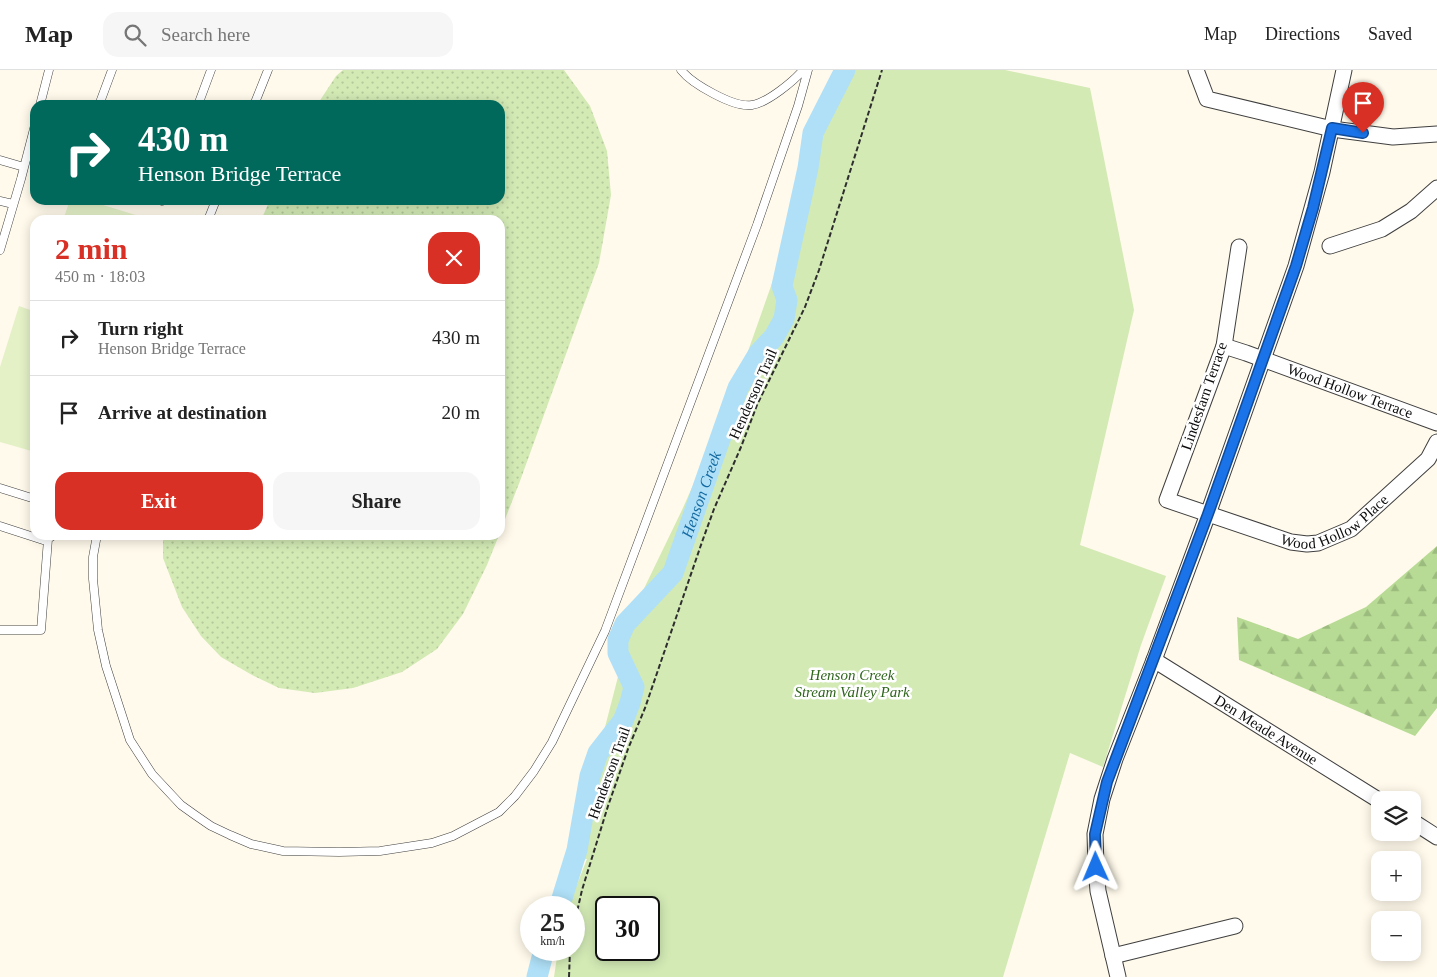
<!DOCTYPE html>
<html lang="en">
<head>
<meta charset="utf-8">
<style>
	:root { --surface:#fff; --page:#f6f6f6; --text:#222; --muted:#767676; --line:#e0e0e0; --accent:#d93025 }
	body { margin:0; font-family:"Times New Roman",serif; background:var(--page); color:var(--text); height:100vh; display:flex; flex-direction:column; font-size:19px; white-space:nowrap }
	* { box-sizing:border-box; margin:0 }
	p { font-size:16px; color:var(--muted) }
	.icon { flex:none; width:28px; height:28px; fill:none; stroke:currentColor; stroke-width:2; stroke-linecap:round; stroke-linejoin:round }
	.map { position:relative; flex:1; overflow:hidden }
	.drawer { position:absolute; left:30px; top:145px; width:475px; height:325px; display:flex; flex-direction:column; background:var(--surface); border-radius:15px; box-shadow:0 2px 12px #0003 }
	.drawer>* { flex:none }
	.banner { position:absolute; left:30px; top:30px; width:475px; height:105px; border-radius:15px; box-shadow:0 2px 12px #0003; background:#00695c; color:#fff; overflow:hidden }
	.controls { position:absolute; left:1371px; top:721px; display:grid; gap:10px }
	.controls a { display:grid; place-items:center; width:50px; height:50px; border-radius:10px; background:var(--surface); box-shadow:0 2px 12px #0003; font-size:25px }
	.speed { position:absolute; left:520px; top:826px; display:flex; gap:10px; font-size:25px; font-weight:700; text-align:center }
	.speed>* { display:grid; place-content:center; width:65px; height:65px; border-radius:50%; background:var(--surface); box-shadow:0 2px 12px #0003; line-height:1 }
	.speed small { font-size:12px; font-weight:400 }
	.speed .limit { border:2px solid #111; border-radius:8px; background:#fff; color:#111 }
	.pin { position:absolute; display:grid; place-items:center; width:42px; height:42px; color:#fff; margin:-51px -21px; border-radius:50% 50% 50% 0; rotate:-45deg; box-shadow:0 0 5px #0007 }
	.pin .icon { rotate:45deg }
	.me { position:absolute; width:55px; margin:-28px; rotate:359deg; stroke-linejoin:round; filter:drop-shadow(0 0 4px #0008) }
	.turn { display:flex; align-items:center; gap:18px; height:105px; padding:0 25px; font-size:22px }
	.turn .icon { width:65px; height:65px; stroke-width:2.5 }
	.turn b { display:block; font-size:35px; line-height:42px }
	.round { display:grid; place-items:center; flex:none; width:52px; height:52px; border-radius:15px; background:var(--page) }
	.headline { display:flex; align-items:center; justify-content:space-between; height:85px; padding:0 25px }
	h1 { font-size:30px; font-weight:700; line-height:38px; color:var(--accent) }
	.cta { display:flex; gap:10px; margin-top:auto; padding:10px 25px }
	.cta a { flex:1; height:58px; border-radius:15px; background:var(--accent); color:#fff; font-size:20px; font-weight:700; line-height:58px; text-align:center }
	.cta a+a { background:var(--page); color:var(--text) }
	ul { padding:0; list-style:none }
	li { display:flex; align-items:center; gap:15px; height:75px; padding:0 25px; border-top:1px solid var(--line) }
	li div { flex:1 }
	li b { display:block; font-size:19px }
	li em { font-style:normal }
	header { display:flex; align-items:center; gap:30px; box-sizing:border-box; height:70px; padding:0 25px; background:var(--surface); border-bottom:1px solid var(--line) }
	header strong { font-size:24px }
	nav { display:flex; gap:28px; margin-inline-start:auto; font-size:18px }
	.search { width:350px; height:45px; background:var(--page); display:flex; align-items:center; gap:12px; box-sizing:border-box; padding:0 18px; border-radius:15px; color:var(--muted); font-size:19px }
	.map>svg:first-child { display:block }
	.grass { fill:url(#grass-dots) }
	.forest { fill:url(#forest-firs) }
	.park { fill:#d3eab5; fill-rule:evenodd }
	.pitch { fill:#e4f1c7 }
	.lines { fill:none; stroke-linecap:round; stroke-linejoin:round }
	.river { stroke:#afe0f7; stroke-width:21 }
	.service-casing { stroke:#3f3f3f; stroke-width:9 }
	.minor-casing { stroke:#3f3f3f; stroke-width:17 }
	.path { stroke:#2e2e2e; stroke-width:2; stroke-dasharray:5 2.5; stroke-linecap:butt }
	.service { stroke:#fff; stroke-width:8 }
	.minor { stroke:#fff; stroke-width:15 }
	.route-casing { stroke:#114b97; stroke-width:12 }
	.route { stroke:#1a73e8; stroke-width:9 }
	.labels { text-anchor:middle; stroke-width:5; stroke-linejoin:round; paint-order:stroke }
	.street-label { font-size:15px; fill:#0c0c0c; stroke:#fff }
	.park-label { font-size:15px; font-style:italic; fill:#2f651c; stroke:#fff }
	.water-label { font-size:16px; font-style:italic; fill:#146aa0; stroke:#fff }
</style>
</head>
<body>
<header>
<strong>Map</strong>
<div class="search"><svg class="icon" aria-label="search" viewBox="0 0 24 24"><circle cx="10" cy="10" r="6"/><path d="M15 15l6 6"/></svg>Search here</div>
<nav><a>Map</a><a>Directions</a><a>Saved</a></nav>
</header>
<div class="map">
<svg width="1437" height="907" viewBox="0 0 1437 907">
	<defs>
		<pattern id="grass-dots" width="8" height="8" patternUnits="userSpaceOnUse" patternTransform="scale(1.25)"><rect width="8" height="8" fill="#d3eab5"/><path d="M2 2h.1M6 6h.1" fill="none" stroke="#b4c89a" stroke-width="1.8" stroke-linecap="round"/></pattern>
		<pattern id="forest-firs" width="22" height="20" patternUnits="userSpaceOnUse" patternTransform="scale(1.25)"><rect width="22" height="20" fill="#b7db94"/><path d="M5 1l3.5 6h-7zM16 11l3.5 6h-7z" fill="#9cbb7e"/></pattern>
	</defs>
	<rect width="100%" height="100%" fill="#fffaeb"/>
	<!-- grass -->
	<path class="grass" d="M343,0H564L590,36L607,81L611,125L599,193L520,411L500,462V150H261L270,130H500V35H317L336,6Z
		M163,465H499L487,495L463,544L437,579L402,602L353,618L315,623L279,618L252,605L221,587L201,566L182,537L163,488Z"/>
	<!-- forest -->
	<path class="forest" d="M1437,476V638L1415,666L1239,590L1237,547L1298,569L1366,537Z"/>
	<!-- park -->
	<path class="park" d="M848,0H1005L1090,18L1134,240L1080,475L1166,506L1141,575L1103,697L1070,683L1003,907H554L558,880H574V838L568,837L587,789L576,790L568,789L604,661L637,533L682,440L730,332L782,185L828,49ZM606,838H649V880H606Z"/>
	<!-- pitch -->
	<path class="pitch" d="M70,130H87L142,147L141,150H63Z
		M19,236L33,241L35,237V382L0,372V297Z"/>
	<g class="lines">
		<!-- river -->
		<g class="river">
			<path id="s1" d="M559,838L577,780L590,706L598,683L623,651L630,633L634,617L618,583V570L625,554L673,503L738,318L759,283L774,267L784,249L787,230L782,216L808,98L813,63L845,0"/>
			<path d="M537,907L544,880"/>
		</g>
		<defs>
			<path id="service" d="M681,0C692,14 734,38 752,35C767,33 794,11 803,0
				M40,35L49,0
				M99,35L112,0
				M198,35L211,0
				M254,35L268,0
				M0,90L24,97
				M159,130L162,131L163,130
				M0,131L13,134
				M208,150L216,130
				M0,180L21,109L35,55
				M0,418L35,429
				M0,456L43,470L48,469L54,465
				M97,465L93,487V509L98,560L106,596L130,670L152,704L181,735L195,745L211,756L230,765L251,774L283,781L339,782L380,781L432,773L453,766L499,742L515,726L534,701L552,672L605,561L757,155L798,36L808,0
				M0,560H41L48,469"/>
			<g id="minor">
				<path d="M1196,0L1207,29L1332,59L1393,67L1437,64"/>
				<path d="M1330,176L1382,159L1411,141L1437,118"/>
				<path id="s2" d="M1239,177L1224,276L1167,430L1291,472L1307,474L1318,473L1351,459L1428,389L1437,372"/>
				<path id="s3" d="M1224,276L1246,283L1437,353"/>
				<path id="s4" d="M1154,590L1380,731"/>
				<path d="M1412,751L1437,767"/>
				<path d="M1113,886L1235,856"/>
				<path d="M1118,907L1098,821L1096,797L1095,764L1102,729L1115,689L1154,590L1208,444L1296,196L1322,102L1344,0"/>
			</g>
		</defs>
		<!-- service casing -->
		<use href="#service" class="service-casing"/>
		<!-- minor casing -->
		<use href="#minor" class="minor-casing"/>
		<!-- path -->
		<path class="path" d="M574,855L582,820L608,736L628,679L645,638L702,472L714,439L741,377L757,335L805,237L819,200L882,0
			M569,907L570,880"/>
		<!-- service -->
		<use href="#service" class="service"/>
		<!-- minor -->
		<use href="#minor" class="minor"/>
	</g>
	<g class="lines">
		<defs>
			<path id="route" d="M1096,797L1095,764L1107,712L1208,444L1296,196L1313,138L1332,58L1363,63"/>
		</defs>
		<!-- route casing -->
		<use href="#route" class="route-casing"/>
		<!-- route -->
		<use href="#route" class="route"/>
	</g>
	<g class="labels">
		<!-- street labels -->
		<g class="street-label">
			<text dy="5" stroke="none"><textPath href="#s3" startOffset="134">Wood Hollow Terrace</textPath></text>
			<text transform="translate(753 324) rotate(-66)" y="5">Henderson Trail</text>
			<text transform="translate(1204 326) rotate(-71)" y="5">Lindesfarn Terrace</text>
			<text dy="5" stroke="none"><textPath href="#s2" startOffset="445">Wood Hollow Place</textPath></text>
			<text dy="5" stroke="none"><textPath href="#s4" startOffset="132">Den Meade Avenue</textPath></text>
			<text transform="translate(609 703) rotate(-70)" y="5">Henderson Trail</text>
		</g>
		<!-- park labels -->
		<g class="park-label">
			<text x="852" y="610">Henson Creek<tspan x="852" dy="17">Stream Valley Park</tspan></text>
		</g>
		<!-- water labels -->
		<g class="water-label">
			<text dy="6" stroke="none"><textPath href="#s1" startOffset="458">Henson Creek</textPath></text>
		</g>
	</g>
</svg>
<div class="controls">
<a><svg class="icon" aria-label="layers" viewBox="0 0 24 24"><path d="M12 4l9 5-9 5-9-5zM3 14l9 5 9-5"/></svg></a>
<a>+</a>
<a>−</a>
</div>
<div class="speed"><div>25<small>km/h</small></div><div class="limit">30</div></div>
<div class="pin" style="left:1363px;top:63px;background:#d93025"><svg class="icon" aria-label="arrive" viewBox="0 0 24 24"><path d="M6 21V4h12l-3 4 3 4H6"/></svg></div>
<svg class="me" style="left:1096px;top:797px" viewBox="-20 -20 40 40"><path d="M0-17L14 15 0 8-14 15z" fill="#1a73e8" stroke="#fff" stroke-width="4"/></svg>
<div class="banner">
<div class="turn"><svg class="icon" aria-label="right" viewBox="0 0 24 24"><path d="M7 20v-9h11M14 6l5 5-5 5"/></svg><div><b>430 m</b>Henson Bridge Terrace</div></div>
</div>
<section class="drawer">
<div class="headline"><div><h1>2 min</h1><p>450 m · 18:03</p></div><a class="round" style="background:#d93025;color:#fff"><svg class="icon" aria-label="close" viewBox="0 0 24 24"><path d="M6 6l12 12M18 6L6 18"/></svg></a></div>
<ul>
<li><svg class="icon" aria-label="right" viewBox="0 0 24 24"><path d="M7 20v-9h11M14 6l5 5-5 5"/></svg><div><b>Turn right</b><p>Henson Bridge Terrace</p></div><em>430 m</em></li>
<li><svg class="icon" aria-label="arrive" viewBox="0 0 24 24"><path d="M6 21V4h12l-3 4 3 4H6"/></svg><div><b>Arrive at destination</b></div><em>20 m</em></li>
</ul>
<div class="cta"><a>Exit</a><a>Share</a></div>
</section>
</div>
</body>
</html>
